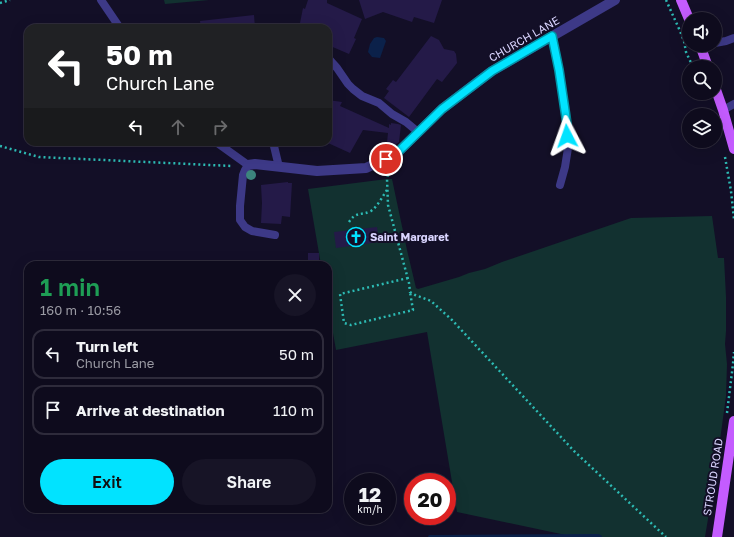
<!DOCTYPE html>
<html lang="en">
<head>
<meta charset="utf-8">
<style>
	:root { --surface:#0e0b1d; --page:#171426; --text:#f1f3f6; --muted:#9b9ba4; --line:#2e2b3b; --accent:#01e3ff }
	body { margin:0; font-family:"Golos Text",sans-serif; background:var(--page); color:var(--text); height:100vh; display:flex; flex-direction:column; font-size:15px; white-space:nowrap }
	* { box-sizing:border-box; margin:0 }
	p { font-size:13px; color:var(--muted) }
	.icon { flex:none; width:22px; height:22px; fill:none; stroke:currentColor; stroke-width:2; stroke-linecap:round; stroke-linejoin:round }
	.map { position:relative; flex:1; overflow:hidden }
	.drawer { position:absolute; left:24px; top:261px; width:308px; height:252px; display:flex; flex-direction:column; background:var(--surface); border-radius:12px; box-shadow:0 4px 16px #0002,0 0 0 1px var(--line) }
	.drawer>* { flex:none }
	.banner { position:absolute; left:24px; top:24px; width:308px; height:122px; border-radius:12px; box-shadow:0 4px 16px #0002,0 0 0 1px var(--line); background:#202124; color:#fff; overflow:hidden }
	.fabs { position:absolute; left:682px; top:12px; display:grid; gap:8px }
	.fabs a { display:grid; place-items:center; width:40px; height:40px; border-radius:50%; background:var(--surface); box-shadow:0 4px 16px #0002,0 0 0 1px var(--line); font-size:20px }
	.speed { position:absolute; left:344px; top:473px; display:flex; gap:8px; font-size:20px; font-weight:700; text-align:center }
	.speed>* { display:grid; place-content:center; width:52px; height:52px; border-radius:50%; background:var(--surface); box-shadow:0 4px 16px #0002,0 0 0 1px var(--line); line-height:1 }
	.speed small { font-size:10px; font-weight:400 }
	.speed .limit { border:6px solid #d22; background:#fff; color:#111 }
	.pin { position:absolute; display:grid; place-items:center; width:34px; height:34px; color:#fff; margin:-17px; border:2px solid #fff; border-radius:50%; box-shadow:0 1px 4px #0007 }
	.me { position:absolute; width:44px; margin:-22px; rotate:356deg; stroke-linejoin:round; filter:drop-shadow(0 0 3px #0008) }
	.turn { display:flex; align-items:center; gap:14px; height:84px; padding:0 16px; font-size:18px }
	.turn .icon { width:52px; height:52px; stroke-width:2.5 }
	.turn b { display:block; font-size:28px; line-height:34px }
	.lanes { display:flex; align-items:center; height:38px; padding:0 16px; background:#0003; justify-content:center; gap:20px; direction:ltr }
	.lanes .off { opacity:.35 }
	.round { display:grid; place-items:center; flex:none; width:42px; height:42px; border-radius:21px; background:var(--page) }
	.summary { display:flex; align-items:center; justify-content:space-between; height:68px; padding:0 16px }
	h1 { font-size:24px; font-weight:600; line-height:30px; color:#1e9e55 }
	.cta { display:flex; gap:8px; margin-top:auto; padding:8px 16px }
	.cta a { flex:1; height:46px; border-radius:24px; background:var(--accent); color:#111; font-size:16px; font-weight:600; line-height:46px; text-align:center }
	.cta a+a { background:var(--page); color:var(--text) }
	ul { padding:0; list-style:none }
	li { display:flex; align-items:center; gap:12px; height:50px; margin:0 8px 6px; padding:0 8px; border:2px solid var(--line); border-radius:12px }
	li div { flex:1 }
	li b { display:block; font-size:15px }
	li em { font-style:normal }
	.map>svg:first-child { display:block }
	.green { fill:#123130 }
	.water { fill:#0b214a }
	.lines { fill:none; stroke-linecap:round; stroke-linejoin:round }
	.stream { stroke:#0b214a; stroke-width:4 }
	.building { fill:#241a48 }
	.path { stroke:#2dbbb4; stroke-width:2.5; stroke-dasharray:2 3; stroke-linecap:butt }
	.service { stroke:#3d3987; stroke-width:8 }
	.minor { stroke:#3d3987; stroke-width:10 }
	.primary { stroke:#c45cff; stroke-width:10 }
	.tree { fill:#3c847d }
	.route-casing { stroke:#0194a6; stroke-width:10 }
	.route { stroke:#01e3ff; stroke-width:7 }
	.labels { text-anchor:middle; stroke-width:4; stroke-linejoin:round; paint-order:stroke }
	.street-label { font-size:11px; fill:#dad5ff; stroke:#130f27 }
	.poi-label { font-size:11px; font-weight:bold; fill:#dad5ff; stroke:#130f27; text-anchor:start }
</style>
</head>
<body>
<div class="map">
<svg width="734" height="537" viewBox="0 0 734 537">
	<rect width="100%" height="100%" fill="#130f27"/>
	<!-- green -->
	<path class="green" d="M164,0H209L165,4Z
		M387,179H392L407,250L416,288L418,289L459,277L469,273L485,269L502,262L631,218L712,216L718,258H724L726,297V331L725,344L727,364L726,396L715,477L705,537H575L457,512L427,332L336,350L328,305V265H321L308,189Z"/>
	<!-- water -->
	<path class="water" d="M377,37L384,38L386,41L380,58L372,57L368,52L370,44L374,38Z"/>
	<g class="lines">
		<!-- stream -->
		<path class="stream" d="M430,537L598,536L600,537"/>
	</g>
	<!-- building -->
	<path class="building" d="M308,0H327V3L362,19L354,38L356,39L349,54L328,45V28H299L303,8L305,9Z
		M359,0H442L434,23L414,17L412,22L383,12L365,19Z
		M254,15L255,28H201L200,21Z
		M431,36L439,40L444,49L454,51L456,54L457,63L442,82L437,79L409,117L384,98L389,91L386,89L393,80L396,82Z
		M328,100L342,102L340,106L389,128V124L391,125V123L398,124L401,125L399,142L386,152L388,133L363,130L350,153L328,143Z
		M288,182V183H292L290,217L282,216L281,224L261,223L262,203L261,185Z
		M377,227L379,242L336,248L334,232Z
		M308,253H319V264H308Z"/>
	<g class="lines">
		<!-- path -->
		<path class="path" d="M666,0L680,31L684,41L686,52L693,67
			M0,3L10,0
			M0,146L39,157L232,166
			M725,157L731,191L734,219
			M389,170L387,179L388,205L409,283L410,292L415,295L431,301L452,320L574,451L666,537
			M349,222C356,211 361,216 371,211C378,206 382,197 387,190
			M408,278L340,294L344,323L351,325L413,310L410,292
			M727,413L733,364L734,352"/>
		<!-- service -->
		<path class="service" d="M101,0L120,28
			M552,36L559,70L567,124L568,148L565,167L560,185
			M715,43L726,41L734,38
			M328,58L337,68L348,84L353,89L362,96L379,103L392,114L406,122L418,132
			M723,110L734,104
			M216,142L248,165L245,170L243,175L240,206V220L245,227L252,231L275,235
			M273,142L279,167"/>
		<!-- minor -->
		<path class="minor" d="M248,165L255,164L317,171L366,168L396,154L442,109L492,71L615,0"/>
		<!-- primary -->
		<path class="primary" d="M681,0L689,19
			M700,45L708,67
			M715,87L723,110L734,149
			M717,537L734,421"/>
	</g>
	<!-- trees -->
	<circle class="tree" cx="251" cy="175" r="5"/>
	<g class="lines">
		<defs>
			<path id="route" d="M386,159L396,154L442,109L492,71L552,36L559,70L567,124V136"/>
		</defs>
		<!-- route casing -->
		<use href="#route" class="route-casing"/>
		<!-- route -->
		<use href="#route" class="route"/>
	</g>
	<!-- icons -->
	<defs>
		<symbol id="church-ring" viewBox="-11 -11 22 22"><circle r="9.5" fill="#130f27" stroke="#01e3ff" stroke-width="1.5"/><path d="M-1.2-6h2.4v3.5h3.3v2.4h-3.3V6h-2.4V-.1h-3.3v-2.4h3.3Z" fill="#01e3ff"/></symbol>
	</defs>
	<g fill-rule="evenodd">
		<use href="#church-ring" x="345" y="226" width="22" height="22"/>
	</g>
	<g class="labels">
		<!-- street labels -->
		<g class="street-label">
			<text transform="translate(524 39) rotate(-30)" y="4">CHURCH LANE</text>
			<text transform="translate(713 477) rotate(-81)" y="4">STROUD ROAD</text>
		</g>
		<!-- poi labels -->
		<g class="poi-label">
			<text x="370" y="241">Saint Margaret</text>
		</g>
	</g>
</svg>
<div class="fabs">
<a><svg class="icon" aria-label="sound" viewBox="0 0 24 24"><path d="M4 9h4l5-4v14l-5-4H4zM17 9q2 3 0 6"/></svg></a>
<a><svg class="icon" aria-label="search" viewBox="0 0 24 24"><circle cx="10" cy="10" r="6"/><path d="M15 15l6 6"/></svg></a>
<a><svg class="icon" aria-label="layers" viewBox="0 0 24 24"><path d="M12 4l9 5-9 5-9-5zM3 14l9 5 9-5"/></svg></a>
</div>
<div class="speed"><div>12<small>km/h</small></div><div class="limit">20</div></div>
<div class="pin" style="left:386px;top:159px;background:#d93025"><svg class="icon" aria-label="arrive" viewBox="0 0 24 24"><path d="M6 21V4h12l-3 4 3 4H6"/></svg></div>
<svg class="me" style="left:567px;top:136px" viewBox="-20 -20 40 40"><path d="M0-17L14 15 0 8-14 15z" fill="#01e3ff" stroke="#fff" stroke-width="4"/></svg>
<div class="banner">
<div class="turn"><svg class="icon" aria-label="left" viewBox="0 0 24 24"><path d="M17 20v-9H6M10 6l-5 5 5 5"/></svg><div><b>50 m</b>Church Lane</div></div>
<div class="lanes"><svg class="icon" aria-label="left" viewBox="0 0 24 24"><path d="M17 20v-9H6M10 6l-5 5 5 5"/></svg><svg class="icon off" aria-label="ahead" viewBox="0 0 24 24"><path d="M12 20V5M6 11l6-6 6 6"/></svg><svg class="icon off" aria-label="right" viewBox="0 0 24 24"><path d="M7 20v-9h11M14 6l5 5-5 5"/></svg></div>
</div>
<section class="drawer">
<div class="summary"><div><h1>1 min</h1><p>160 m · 10:56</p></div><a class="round"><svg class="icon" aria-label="close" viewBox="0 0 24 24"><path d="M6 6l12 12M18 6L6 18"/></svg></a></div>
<ul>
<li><svg class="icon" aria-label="left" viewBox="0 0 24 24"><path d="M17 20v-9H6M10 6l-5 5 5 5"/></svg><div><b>Turn left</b><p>Church Lane</p></div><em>50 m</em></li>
<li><svg class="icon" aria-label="arrive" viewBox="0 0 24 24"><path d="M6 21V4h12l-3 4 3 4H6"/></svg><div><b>Arrive at destination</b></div><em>110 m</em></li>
</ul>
<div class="cta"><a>Exit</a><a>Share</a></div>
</section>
</div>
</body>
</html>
